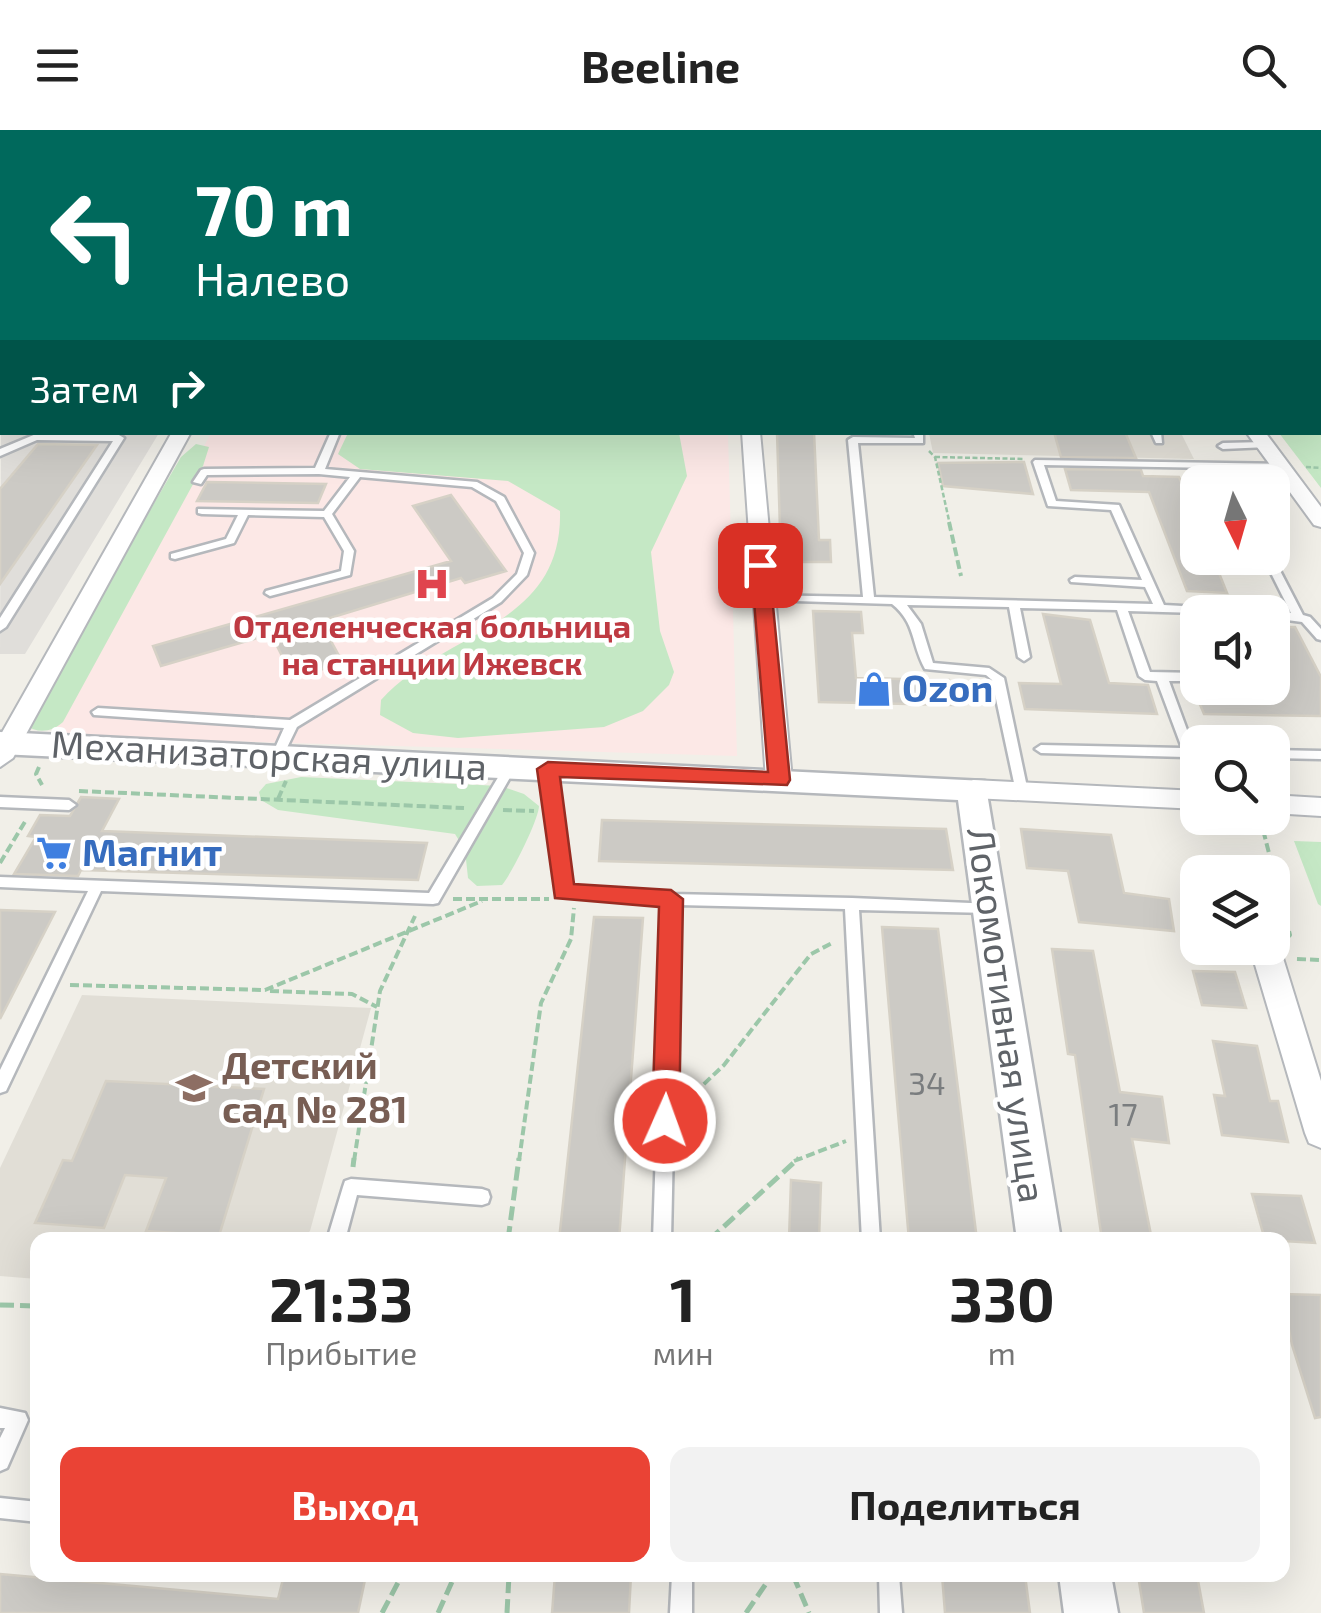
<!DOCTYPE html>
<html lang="ru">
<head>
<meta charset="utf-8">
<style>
	:root { --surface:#fff; --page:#f2f2f2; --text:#222; --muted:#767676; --accent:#ea4335 }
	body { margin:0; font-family:"Exo 2",sans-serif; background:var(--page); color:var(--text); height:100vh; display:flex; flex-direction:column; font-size:38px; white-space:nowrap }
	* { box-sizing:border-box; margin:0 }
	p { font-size:32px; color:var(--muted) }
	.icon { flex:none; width:55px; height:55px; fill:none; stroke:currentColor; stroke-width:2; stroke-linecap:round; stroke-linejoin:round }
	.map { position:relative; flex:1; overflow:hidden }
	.panel { position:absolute; left:30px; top:1102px; width:1260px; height:350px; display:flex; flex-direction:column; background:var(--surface); border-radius:20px; box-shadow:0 10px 40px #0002 }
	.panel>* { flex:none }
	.top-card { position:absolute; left:0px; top:0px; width:1322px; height:305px; box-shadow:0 10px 40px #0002; background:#00695c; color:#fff; overflow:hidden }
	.needle { width:65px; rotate:175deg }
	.buttons { position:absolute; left:1180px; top:335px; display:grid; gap:20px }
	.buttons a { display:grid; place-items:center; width:110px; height:110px; border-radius:20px; background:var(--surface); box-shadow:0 10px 40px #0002; font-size:50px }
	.pin { position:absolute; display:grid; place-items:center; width:85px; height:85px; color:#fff; margin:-42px; border-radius:20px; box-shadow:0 5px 15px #0006 }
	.me { position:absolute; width:110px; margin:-55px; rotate:2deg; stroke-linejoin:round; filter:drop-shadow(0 0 8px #0008) }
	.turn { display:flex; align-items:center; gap:35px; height:210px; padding:0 30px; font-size:45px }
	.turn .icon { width:130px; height:130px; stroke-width:2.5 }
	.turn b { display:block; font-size:70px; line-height:85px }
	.then { display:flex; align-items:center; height:95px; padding:0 30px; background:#0003; gap:20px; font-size:38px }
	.eta { display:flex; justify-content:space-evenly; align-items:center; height:170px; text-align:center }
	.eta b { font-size:60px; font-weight:700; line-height:70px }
	.cta { display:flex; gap:20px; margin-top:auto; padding:20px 30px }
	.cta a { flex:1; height:115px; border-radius:20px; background:var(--accent); color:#fff; font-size:40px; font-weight:700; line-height:115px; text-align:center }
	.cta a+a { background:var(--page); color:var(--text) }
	header { display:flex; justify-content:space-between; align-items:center; height:130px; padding:0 30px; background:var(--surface); font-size:45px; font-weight:700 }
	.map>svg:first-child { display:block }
	.industrial { fill:#e0deda }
	.education { fill:#e1ded6 }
	.medical { fill:#fce8e6 }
	.green { fill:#c5e8c5 }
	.building { fill:#cccac5; stroke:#d6d1c6; stroke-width:2.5 }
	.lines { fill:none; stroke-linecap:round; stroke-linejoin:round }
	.service-casing { stroke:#b5b8bc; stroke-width:5 }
	.minor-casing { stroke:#b5b8bc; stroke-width:4 }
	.tertiary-casing { stroke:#b5b8bc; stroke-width:5 }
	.primary-casing { stroke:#f2c960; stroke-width:48 }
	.path-far2 { stroke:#9cc7a9; stroke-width:2.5; stroke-dasharray:5 2.5; stroke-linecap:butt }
	.path-far1 { stroke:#9cc7a9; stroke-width:4; stroke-dasharray:9 4; stroke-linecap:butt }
	.path { stroke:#9cc7a9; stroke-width:5; stroke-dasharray:14 6; stroke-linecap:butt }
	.service { fill:#fff; fill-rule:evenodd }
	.minor { fill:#fff; fill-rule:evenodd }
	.tertiary { fill:#fff; fill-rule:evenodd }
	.primary { stroke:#fff2af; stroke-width:42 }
	.route { fill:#ea4335; stroke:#982c22; stroke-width:2.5 }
	.labels { text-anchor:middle; stroke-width:9; stroke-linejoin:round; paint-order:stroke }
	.far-health-label { font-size:32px; font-weight:bold; fill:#be3a42; stroke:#fff }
	.number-label { font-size:32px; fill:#7a7d7f }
	.shop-label { font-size:38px; font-weight:bold; fill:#366cbe; stroke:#fff; text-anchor:start }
	.street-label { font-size:38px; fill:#5f6368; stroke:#fff }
	.education-label { font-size:38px; font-weight:bold; fill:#785e54; stroke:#fff; text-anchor:start }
</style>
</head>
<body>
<header><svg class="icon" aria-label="menu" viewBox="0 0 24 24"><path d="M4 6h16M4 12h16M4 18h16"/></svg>Beeline<svg class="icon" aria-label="search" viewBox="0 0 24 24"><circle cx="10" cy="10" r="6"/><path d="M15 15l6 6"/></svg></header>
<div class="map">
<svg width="1321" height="1483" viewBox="0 0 1321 1483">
	<rect width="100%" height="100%" fill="#f1efe8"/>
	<!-- industrial -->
	<path class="industrial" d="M443,0H1321V258L1320,2Z
		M2,88V302L159,303L25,524H0Z"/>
	<!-- education -->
	<path class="education" d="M929,303H1181L1194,329L933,323Z
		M82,865L371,878L310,1101L300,1110H38L37,1149L0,1146V1038Z"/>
	<!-- medical -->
	<path class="medical" d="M211,303H728L737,626L52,606Z"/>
	<!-- green -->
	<path class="green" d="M1321,258V358L1279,303L1320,302Z
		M348,303H679L687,346L651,422L660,501L674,542L669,555L643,581L604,597L458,608L413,603L380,585L381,570C444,500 563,498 560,381L508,351L360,339L338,324Z
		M196,314L209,317L203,336L63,592C52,602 38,604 25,595L181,327Z
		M301,647L501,656L524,664L539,676C539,689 511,745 502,755L477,756L468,748L465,720L455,704L278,680L261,670L259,662L266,654Z
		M1294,711L1321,712V776L1318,774Z"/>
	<!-- building -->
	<path class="building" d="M777,302H814L819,410H830L831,432H781Z
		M1054,302H1125L1136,328L1061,327Z
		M38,314L97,315L0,454V359Z
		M1024,332L1033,364L943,356L938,333Z
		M1065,339L1141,340L1143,346L1179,347L1198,392V428H1213L1227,463L1187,461L1149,362L1071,360Z
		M207,352L326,354L318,373L197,371Z
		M451,365L506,441L465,453L461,448L320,491L343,533L293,548L271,504L161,536L153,516L451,431L413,376Z
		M813,481L861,482L863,503H852L856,548L949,550L953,575L819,572Z
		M1043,484L1090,490L1109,553L1148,555L1157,584L1025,579L1019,553L1061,554Z
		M1272,497H1295L1321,547V586L1204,584L1193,558L1268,559L1272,570V559L1288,560L1272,527Z
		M81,667L119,669L102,701L427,713L418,750L81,740L78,746L14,744L36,707L28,706L40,685L70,686Z
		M602,690L946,699L953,740L599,731Z
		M1021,699L1111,705L1124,763L1169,769L1174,801L1079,792L1068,741L1027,738Z
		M0,780L55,782L0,889Z
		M594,787L643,788L619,1110H559Z
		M882,797L938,799L977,1110H909Z
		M1052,819L1093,821L1120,962L1162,967L1169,1013L1132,1009L1152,1110H1102L1075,925L1068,924Z
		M1193,841L1235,842L1246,878L1202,875Z
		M1213,911L1257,916L1270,971H1278L1288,1012L1222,1005L1214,965L1225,966Z
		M106,951L264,959L219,1106L146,1101L166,1048L125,1045L104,1098L35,1093L63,1030L72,1031Z
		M791,1050L821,1053L819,1110H789Z
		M1252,1064L1301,1066L1315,1113L1265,1110Z
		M1282,1164L1321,1165V1287L1315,1288L1292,1215Z
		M0,1444L278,1469L284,1445H366L358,1483H0Z
		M555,1445H631L629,1483H552Z
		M942,1445H1025L1030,1483H945Z
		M1138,1445H1197L1204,1483H1144Z"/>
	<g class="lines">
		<defs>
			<path id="service" d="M179,0H245L248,2H176Z
				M480,0H744L745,1L477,2Z
				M767,0H773L774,2H768Z
				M805,0H811L812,2H806Z
				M835,0H841L842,2H836Z
				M915,0H921L922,2H916Z
				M1032,0H1039L1040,2H1034Z
				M1136,0H1218L1221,2H1133Z
				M1320,15H1321V19H1320Z
				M0,22H2V26H0Z
				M0,40L2,41V45H0Z
				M1320,61H1321V65H1320Z
				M0,74H2V78H0Z
				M1320,96H1321V100H1320Z
				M0,112H2V118H0Z
				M1320,125H1321V129H1320Z
				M0,133H2V137H0Z
				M1320,147H1321V152H1320Z
				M0,154H2V160H0Z
				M1320,167H1321V171H1320Z
				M1320,215H1321V221H1320Z
				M0,226L2,227V231L0,232Z
				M0,238L2,239V245L0,244Z
				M1320,250H1321V256H1320Z
				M0,271L2,272V277L0,278Z
				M331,302H340L325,339L477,352L504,367L534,423L527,445L501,472L297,597L281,630H273L271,627L284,598L94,585L92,582L98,578L290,590L493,468L517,444L524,423L496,371L472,357L360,347L332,384L354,421L350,445L270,466L265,463L266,461L341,441L344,421L324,387L248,385L234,413L175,429L171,428V424L226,409L238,385L202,384L198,383V379L324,381L350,347L319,344L207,345L201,354L193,352L201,340L204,339L315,338Z
				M913,302H923V313H858L874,467L1153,474L1145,457L1071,452L1070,450L1075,447L1142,450L1111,380L1048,376L1033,332L1035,330L1282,334L1284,336L1279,339L1044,335L1056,371L1119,375L1164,475L1239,479L1245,482L1198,483L1128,481L1150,542L1198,543V551H1169L1194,619H1198V650L1192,646L1185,627L1041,623L1035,619L1041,615L1182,618L1157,551L1145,550L1139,546L1117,480L1020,478L1030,527L1024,531L1018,527L1009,477L907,475L921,494L933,533L989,538L1004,548L1028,662L1022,667L1016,662L992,550L986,545L925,539C911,514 916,493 892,474L758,470V466L762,465L863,467L848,310L853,307L915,308Z
				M1151,302H1161L1162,313H1156Z
				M36,304L119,305L124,308L6,497L0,501V488L113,311L37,310L0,326V319Z
				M1265,312L1270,315L1268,317L1223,319L1218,316L1223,313Z
				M1270,428L1275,431L1303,485L1310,487L1321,499V510L1317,509L1302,492L1272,488V482H1267L1272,481L1291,483L1265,431Z
				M1272,620L1321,621V629L1272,628Z
				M510,633L516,637L438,773L433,774L101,761L6,961L0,963V940L88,761L0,757V747L429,763L506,634Z
				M548,635L554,639L570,757L671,764L852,768L994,774L996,778L994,782L989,783L859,780L880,1110H862L845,779L678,775L671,1110H653L664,774L559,766L542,639Z
				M0,667L69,670L76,675L69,680L0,677Z
				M351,1049L482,1059L488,1061L490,1067L488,1073L482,1075L357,1065L345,1110H327L343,1057L345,1051Z
				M0,1278L25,1283L28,1290L7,1338L0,1341V1308L5,1298H0Z
				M0,1368L38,1372V1392L0,1388Z
				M672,1445H692V1483H670Z
				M879,1445H899L902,1483H880Z"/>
			<path id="minor" d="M172,302H191L13,628L0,637V606Z
				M742,302H760L792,650L779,659L766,650Z
				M1246,302H1265L1321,377V397L1314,395Z
				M973,650L1198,661V679L973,668L960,659Z
				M1272,665L1321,668V686L1272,683Z
				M1264,818L1278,820L1283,828L1321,951V1018L1309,1013L1305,1003L1253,828Z"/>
			<path id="tertiary" d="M0,602L985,651L1061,1110H1017L958,670L0,624Z
				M1059,1445H1111L1118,1483H1064Z"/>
			<path id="primary" d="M9,2L12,0"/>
		</defs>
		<!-- service casing -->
		<use href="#service" class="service-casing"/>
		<!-- minor casing -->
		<use href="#minor" class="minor-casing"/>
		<!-- tertiary casing -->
		<use href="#tertiary" class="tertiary-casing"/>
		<!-- primary casing -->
		<use href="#primary" class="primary-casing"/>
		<!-- path-far2 -->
		<path class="path-far2" d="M929,321L935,327L950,395
			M935,327L1025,329
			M1306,337L1321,338"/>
		<!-- path-far1 -->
		<path class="path-far1" d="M949,392L961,446
			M39,637L36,644L42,655
			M79,661L464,678
			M278,669L286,651
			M503,680L534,681
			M1260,688L1290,805L1285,810
			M0,733L26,690
			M453,769H549
			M1297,829L1321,830
			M70,855L265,860L482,771
			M270,861L352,864L377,877
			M685,972L724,935L811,824L834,812
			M354,1031L380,861L415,786
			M519,1031L541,873L571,809L574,778
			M794,1031L846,1011"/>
		<!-- path -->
		<path class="path" d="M353,1037L354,1028
			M508,1110L519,1028
			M709,1110L799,1028
			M0,1175L38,1176
			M793,1445L809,1483
			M382,1483L402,1445
			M438,1483L455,1445
			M507,1483L509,1445
			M746,1483L772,1445"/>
		<!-- service -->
		<use href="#service" class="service"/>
		<!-- minor -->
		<use href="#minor" class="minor"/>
		<!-- tertiary -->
		<use href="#tertiary" class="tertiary"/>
		<!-- primary -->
		<use href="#primary" class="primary"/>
	</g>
	<!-- route -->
	<path class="route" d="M760,430L769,435L790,650L787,655L560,647L574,754L671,760L683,769L679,991L675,999L665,1003L656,999L652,991L659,777L555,768L537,639L548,632L768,642L751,435Z"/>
	<!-- icons -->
	<defs>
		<symbol id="hospital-bare" viewBox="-9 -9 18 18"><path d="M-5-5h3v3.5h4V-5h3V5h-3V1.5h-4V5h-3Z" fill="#e0444e" stroke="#fff" stroke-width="2.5" paint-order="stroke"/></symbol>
		<symbol id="shop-bare" viewBox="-9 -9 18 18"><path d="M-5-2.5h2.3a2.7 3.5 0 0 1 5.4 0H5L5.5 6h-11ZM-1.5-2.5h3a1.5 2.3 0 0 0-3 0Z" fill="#3f7fe0" stroke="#fff" stroke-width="2.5" paint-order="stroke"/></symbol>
		<symbol id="supermarket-bare" viewBox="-9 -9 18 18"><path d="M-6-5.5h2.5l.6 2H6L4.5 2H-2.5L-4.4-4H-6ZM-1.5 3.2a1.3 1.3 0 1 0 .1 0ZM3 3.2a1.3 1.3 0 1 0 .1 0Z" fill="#3f7fe0" stroke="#fff" stroke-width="2.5" paint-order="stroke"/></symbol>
		<symbol id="school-bare" viewBox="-9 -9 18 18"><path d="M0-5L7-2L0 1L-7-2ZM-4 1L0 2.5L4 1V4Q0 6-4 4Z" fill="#8d6e63" stroke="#fff" stroke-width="2.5" paint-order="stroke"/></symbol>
	</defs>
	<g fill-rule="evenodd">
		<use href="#hospital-bare" x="407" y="429" width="50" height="50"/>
		<use href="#shop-bare" x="849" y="534" width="50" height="50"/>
		<use href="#supermarket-bare" x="29" y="698" width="50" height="50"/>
		<use href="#school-bare" x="169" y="933" width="50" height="50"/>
	</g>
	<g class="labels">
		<!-- far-health labels -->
		<g class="far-health-label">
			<text x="432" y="508">Отделенческая больница<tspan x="432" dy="37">на станции Ижевск</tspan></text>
		</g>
		<!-- number labels -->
		<g class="number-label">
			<text x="927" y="965">34</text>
			<text x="1123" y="996">17</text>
		</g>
		<!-- shop labels -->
		<g class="shop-label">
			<text x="902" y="572">Ozon</text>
			<text x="82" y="736">Магнит</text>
		</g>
		<!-- street labels -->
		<g class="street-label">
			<text transform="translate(269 626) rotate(3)" y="13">Механизаторская улица</text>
			<text transform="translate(1006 885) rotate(82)" y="13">Локомотивная улица</text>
		</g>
		<!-- education labels -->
		<g class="education-label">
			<text x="222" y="949">Детский<tspan x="222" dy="44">сад № 281</tspan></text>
		</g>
	</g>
</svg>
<div class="buttons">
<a><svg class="needle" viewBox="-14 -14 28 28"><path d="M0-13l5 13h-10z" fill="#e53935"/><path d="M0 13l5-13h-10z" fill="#767676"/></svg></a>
<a><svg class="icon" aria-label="sound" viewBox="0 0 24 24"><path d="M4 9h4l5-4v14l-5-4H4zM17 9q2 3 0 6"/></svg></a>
<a><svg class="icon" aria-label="search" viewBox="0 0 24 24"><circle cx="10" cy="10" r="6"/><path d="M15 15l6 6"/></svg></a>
<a><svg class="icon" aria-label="layers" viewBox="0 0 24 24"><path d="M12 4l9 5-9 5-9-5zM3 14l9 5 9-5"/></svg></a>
</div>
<div class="pin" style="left:760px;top:435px;background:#d93025"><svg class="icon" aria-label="arrive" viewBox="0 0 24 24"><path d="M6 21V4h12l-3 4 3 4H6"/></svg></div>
<svg class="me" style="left:665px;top:991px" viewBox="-20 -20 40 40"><circle r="17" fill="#ea4335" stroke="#fff" stroke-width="3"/><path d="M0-11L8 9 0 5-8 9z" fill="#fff"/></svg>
<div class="top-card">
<div class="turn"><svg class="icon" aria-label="left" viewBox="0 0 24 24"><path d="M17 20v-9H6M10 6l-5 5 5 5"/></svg><div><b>70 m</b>Налево</div></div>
<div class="then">Затем<svg class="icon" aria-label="right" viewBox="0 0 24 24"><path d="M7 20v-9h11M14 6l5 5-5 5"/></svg></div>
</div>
<section class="panel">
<div class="eta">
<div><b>21:33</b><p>Прибытие</p></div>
<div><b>1</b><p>мин</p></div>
<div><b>330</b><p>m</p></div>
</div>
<div class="cta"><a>Выход</a><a>Поделиться</a></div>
</section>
</div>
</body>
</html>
